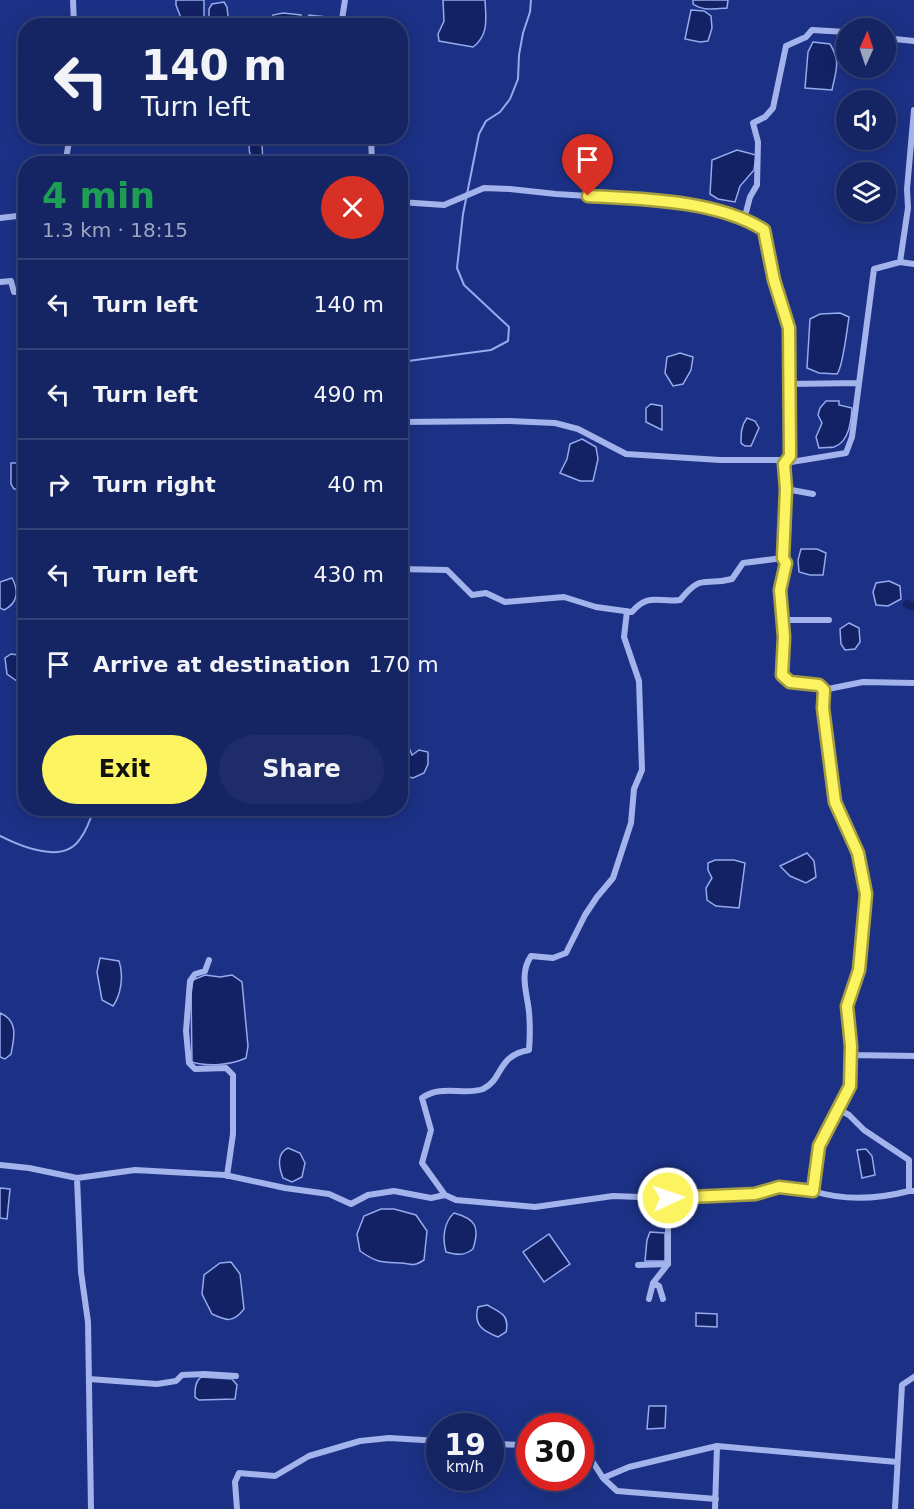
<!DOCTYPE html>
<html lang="en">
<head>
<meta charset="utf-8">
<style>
	:root { --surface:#152564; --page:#1e2d6a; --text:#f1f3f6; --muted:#9da5bf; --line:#344278; --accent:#fcf360 }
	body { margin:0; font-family:"DejaVu Sans",sans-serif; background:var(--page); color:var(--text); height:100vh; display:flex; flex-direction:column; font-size:22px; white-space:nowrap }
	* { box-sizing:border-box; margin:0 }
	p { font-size:20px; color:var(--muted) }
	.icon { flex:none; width:33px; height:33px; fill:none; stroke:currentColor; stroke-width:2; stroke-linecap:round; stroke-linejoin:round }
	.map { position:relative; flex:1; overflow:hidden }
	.sheet { position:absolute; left:18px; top:156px; width:390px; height:660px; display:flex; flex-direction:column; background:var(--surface); border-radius:24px; box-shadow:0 3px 15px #0003,0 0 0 2px var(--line) }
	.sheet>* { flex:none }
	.hud { position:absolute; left:18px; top:18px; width:390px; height:126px; border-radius:24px; box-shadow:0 3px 15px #0003,0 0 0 2px var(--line); background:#152564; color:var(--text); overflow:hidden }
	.needle { width:39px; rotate:3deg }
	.controls { position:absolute; left:836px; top:18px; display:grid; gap:12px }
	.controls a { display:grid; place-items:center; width:60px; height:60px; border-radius:50%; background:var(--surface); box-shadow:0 3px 15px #0003,0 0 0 2px var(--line); font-size:30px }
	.speed { position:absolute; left:426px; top:1413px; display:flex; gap:12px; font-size:30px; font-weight:700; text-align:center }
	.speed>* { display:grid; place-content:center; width:78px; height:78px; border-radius:50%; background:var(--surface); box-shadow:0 3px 15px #0003,0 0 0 2px var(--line); line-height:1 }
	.speed small { font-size:15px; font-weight:400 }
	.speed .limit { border:9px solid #d22; background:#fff; color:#111 }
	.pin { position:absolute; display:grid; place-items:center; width:51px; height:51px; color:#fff; margin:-62px -26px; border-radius:50% 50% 50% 0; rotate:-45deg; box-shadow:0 0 6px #0007 }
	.pin .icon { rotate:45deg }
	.me { position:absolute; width:66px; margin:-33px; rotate:87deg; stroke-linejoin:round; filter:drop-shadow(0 0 4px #0008) }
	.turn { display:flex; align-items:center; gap:21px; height:126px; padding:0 24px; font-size:27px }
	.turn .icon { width:78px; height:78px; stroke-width:2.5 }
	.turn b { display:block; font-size:42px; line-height:51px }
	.round { display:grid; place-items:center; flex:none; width:63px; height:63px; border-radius:32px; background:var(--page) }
	.head { display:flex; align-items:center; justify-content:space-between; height:102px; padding:0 24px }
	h1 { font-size:36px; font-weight:700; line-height:45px; color:#1e9e55 }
	.button { display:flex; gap:12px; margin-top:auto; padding:12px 24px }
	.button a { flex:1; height:69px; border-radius:36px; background:var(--accent); color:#111; font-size:24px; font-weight:700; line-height:69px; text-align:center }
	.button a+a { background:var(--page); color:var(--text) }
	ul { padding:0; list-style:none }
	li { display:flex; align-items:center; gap:18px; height:90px; padding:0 24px; border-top:2px solid var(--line) }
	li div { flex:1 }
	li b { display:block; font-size:22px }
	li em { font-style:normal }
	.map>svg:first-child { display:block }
	.water { fill:#122264; stroke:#96aaed; stroke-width:1.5 }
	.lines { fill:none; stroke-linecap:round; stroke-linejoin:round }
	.stream { stroke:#96aaed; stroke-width:2 }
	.canal { stroke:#122264; stroke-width:8 }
	.minor { stroke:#a3b3eb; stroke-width:6 }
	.route-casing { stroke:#a49e3e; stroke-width:15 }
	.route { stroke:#fcf360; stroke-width:10 }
</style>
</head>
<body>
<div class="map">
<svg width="914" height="1509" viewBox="0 0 914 1509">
	<rect width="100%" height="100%" fill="#1c3185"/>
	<!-- water -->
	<path class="water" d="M176,0H204V17L198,23L181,18L176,5Z
		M443,0H485C486,19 489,35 473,47L439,41L438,34L444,21Z
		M693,0H728L727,8C715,9 703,11 693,4Z
		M224,2L227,7L229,25H209V9L212,4Z
		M691,10L704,11L711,16L712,28L708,41L700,42L685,39Z
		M283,13L301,15L300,21L307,22L309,15L327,17L328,25H273V15Z
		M813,42L830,44C841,62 836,70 832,90L805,88L808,52Z
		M253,144L262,145L263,163C252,163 249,156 249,146Z
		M737,150L756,155L754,170L740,186L735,202L718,199L710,194L712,160Z
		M840,313L849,317C847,329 843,367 837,374L819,373L807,368L810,319L820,314Z
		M680,353L693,357L691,370L683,384L673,386L665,373L667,357Z
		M826,401H839V405L852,408C851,422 849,442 834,447C830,448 823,447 819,448L816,437L822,423L818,415L820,408Z
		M651,404L662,406V430L646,422V408Z
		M747,418L755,421L759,428L751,446H745L741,443C741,433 741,426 747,418Z
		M582,439L596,447L598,459L593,481H580L560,473L567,459L570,444Z
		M11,463H18L22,469L20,489H14L11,484Z
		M801,549H817L826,553L823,575H810L799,572L798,560Z
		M12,578C19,591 18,603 4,610L0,608V582Z
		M889,581L900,586L901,599L888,606L876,605L873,592L876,583Z
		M849,623L859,628L860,642L855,649L845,650L841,644L840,629Z
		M11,654L25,656V683L21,684L7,674L5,658Z
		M408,745L412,755L419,750L428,752V764L424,773L413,778L401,775V747Z
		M807,853L814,861L816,877L806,883L790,876L780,866Z
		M715,860H734L745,863L739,908L716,906L707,900L706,888L712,878L708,870V863Z
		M100,958L119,961C124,975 121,995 113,1006L102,1000L97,972Z
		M205,975L220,977L232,975L242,982L248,1046L246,1058C231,1065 208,1067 192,1062L191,992L193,980Z
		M0,1013C19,1021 14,1038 11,1054L5,1059L0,1057Z
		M288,1148L300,1153L305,1163L302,1177L292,1182L283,1178C279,1168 276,1153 288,1148Z
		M866,1149L872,1156L875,1175L862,1178L857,1150Z
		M0,1188L10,1189L7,1219L0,1218Z
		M381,1209H394L416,1215L427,1231L424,1260C413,1267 413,1264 401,1263C382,1262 377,1263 360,1251L357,1234L364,1216Z
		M454,1213C476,1219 480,1227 473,1249C464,1256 457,1255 446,1252C442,1238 444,1222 454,1213Z
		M650,1232L665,1233V1261H645L647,1240Z
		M549,1234L570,1264L544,1282L523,1252Z
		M231,1262L240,1274L244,1309C233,1323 227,1321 212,1314L202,1294L204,1275L220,1263Z
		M487,1305C500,1312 510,1315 506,1332L498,1337C483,1331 473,1325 478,1307Z
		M696,1313L717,1314V1327L696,1326Z
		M201,1377L232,1379L237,1385L235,1399L199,1400L195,1397C195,1389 195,1382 201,1377Z
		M649,1406H666L665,1428L647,1429Z"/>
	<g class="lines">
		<!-- stream -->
		<path class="stream" d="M400,365L408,361L491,350L508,341L509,327L464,285L457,268L463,214L479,134L486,121L500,112L510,99L518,79L519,55L523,33L530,12L531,0
			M0,836C20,846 63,865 80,839C86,831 91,818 94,808"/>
		<!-- canal -->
		<path class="canal" d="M907,604L914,607"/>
		<!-- minor -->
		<path class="minor" d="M73,0L74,26
			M341,26L345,0
			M885,38L914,41
			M914,110L907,189L908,208L900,262L914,264
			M371,136L372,164
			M65,164L70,136
			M400,202L444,205L484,188L510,189L556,194L667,201L735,216L762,228L774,280L789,328L790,456L784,463L786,489L783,558L786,563L780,590L784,637L782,675L790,682L819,685L823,690L863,682L914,683
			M0,218L26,215
			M744,220L750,197L757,185L758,142L753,123L765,117L773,108L786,46L806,37L812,30L846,32
			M0,282L11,281L14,292H26
			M789,384L858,383
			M400,422L509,421L555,423L578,429L626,454L720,460H787
			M785,463L846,453L852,437L874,269L900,262
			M786,489L813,494
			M400,569L447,570L472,595L486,593L505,602L564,597L596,607L632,612C648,592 660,603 680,600C703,572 703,587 732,579L743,563L783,558
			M783,620H829
			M209,960L205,971L195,974L190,981L186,1031L189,1063L195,1069L226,1068L233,1075V1134L227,1176
			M851,1055L914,1056
			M838,1109L849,1115L864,1130L909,1160V1191H914
			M0,1165L29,1168L77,1178
			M813,1191C845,1201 878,1199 909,1191
			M445,1195L456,1200L535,1207L613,1196L668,1198
			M638,1265L668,1264V1198L755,1194L779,1187L813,1191L819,1146L850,1087L851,1046L847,1006L859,970L866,894L858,853L835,803L823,708V690
			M653,1283L659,1286L663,1299
			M649,1299L653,1283L668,1264
			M89,1379L157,1384L176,1381L182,1375L204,1374L236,1376
			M580,1442L603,1478L629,1467L717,1446L897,1462
			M490,1444L530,1445
			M603,1478L617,1491L716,1499
			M91,1509L88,1322L81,1272L77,1178L135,1170L225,1175L285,1188L329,1194L351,1204L368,1195L394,1191L431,1198L445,1195L422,1163L431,1130L422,1098C441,1084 465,1096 483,1089C504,1079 496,1056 529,1050C530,1038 530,1024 529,1012C527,992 519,974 531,956L553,958L566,953L585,915L597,897L613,878L631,823L634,789L642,770L639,681L624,637L627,611
			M237,1509L235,1482L239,1473L275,1476L309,1456L360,1441L389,1438L440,1441
			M715,1509L717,1446
			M895,1509L902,1385L914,1377"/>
	</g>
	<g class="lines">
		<defs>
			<path id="route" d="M588,196C642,199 717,200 764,230L774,280L789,328L790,456L784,464L786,489L783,558L786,563L780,590L784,637L782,675L790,682L819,685L824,690L823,708L835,802L858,853L866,894L859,970L847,1006L851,1046L850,1086L819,1146L813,1191L779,1187L755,1194L668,1198"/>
		</defs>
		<!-- route casing -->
		<use href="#route" class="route-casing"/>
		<!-- route -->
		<use href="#route" class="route"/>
	</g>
</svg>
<div class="controls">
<a><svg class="needle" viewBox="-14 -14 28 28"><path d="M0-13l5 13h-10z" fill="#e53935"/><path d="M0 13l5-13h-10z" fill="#9da5bf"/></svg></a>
<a><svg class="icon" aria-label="sound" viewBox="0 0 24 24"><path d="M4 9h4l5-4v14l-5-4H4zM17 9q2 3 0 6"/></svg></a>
<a><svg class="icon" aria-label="layers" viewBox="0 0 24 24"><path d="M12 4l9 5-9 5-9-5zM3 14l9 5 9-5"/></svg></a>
</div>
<div class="speed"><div>19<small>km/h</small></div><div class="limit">30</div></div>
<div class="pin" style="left:588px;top:196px;background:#d93025"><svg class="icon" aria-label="arrive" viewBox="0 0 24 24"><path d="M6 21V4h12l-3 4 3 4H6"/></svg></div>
<svg class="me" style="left:668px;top:1198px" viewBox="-20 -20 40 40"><circle r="17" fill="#fcf360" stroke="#fff" stroke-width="3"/><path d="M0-11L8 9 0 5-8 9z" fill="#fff"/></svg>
<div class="hud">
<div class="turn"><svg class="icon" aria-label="left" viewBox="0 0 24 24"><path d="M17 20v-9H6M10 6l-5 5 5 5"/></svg><div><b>140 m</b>Turn left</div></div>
</div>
<section class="sheet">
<div class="head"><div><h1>4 min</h1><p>1.3 km · 18:15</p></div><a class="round" style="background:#d93025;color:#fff"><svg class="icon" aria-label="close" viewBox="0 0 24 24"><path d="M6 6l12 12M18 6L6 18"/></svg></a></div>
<ul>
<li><svg class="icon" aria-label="left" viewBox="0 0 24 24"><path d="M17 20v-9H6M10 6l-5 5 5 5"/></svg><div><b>Turn left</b></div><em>140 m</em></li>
<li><svg class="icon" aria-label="left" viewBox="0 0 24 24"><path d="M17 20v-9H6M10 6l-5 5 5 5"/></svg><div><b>Turn left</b></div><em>490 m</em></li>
<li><svg class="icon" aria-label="right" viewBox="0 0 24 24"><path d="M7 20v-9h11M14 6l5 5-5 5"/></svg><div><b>Turn right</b></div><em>40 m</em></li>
<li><svg class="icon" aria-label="left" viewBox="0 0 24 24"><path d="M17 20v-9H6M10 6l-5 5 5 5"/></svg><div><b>Turn left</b></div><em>430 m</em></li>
<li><svg class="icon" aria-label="arrive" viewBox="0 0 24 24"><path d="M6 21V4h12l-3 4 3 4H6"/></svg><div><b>Arrive at destination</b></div><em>170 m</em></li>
</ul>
<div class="button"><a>Exit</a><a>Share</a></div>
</section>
</div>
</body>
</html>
